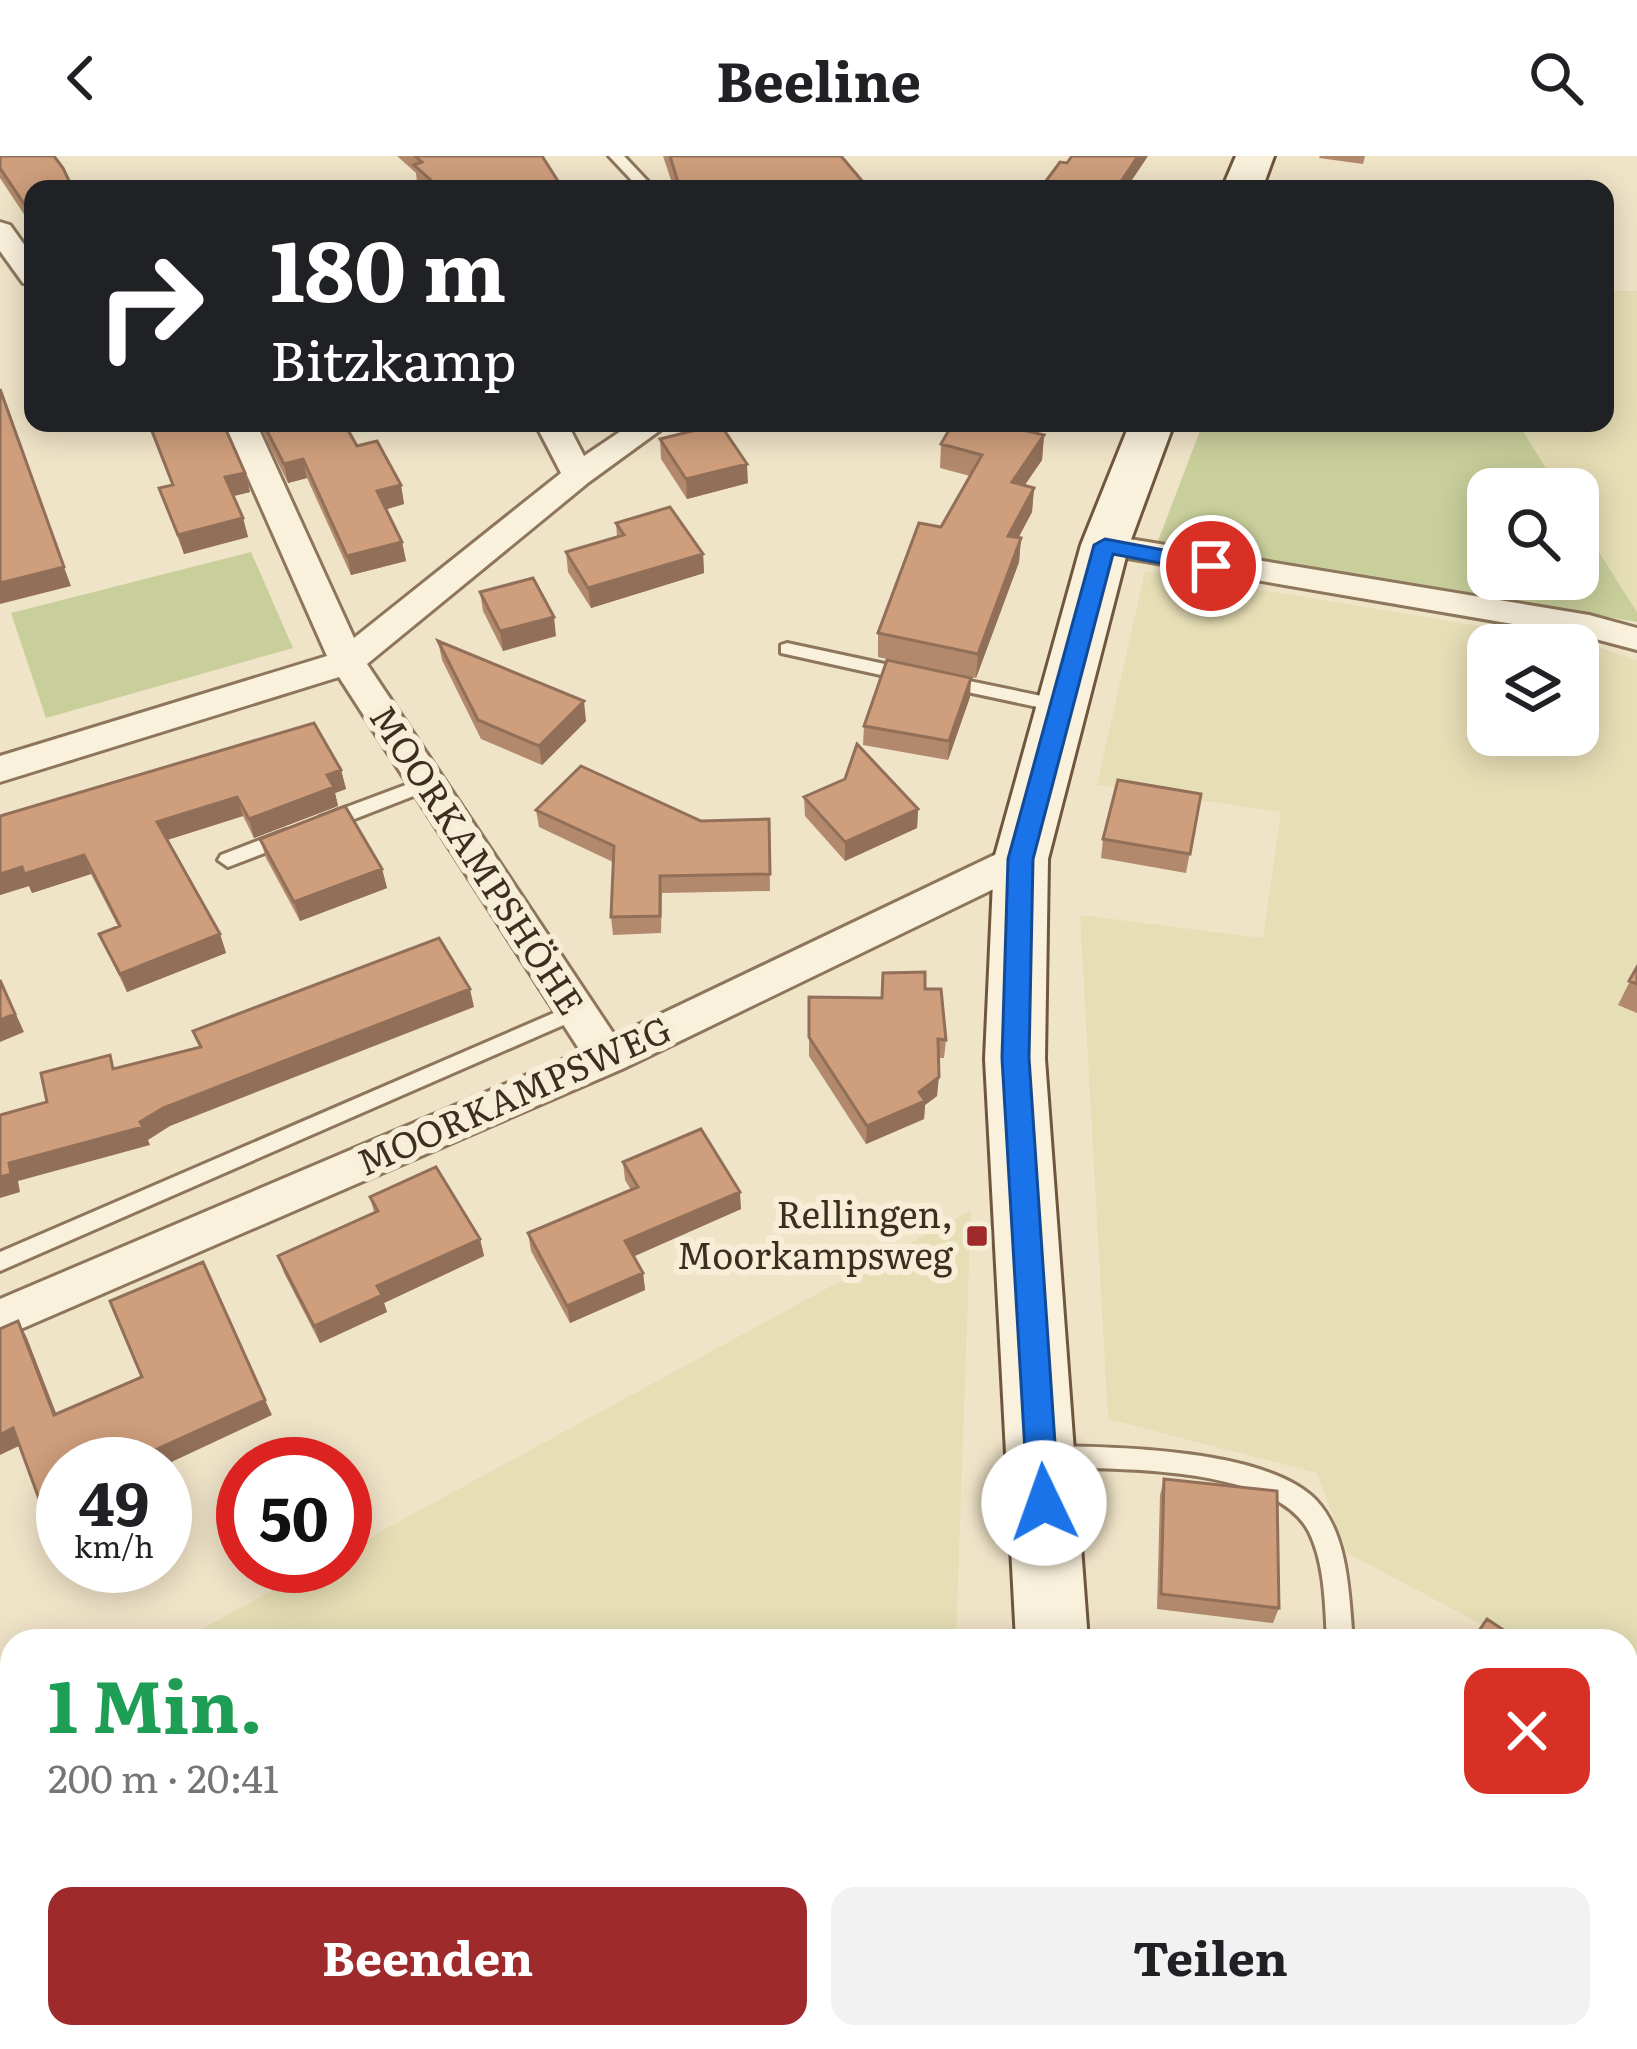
<!DOCTYPE html>
<html lang="de">
<head>
<meta charset="utf-8">
<style>
	:root { --surface:#fff; --page:#f2f2f2; --text:#202124; --muted:#757577; --accent:#9e2a2b }
	body { margin:0; font-family:Literata,serif; background:var(--page); color:var(--text); height:100vh; display:flex; flex-direction:column; font-size:45px; white-space:nowrap }
	* { box-sizing:border-box; margin:0 }
	p { font-size:39px; color:var(--muted) }
	.icon { flex:none; width:66px; height:66px; fill:none; stroke:currentColor; stroke-width:2; stroke-linecap:round; stroke-linejoin:round }
	.map { position:relative; flex:1; overflow:hidden }
	.sheet { position:absolute; left:0px; top:1473px; width:1638px; height:420px; display:flex; flex-direction:column; background:var(--surface); border-radius:36px 36px 0 0; box-shadow:0 6px 30px #0003 }
	.sheet>* { flex:none }
	.top-card { position:absolute; left:24px; top:24px; width:1590px; height:252px; border-radius:24px; box-shadow:0 6px 30px #0003; background:#202124; color:#fff; overflow:hidden }
	.controls { position:absolute; left:1467px; top:312px; display:grid; gap:24px }
	.controls a { display:grid; place-items:center; width:132px; height:132px; border-radius:24px; background:var(--surface); box-shadow:0 6px 30px #0003; font-size:60px }
	.speed { position:absolute; left:36px; top:1281px; display:flex; gap:24px; font-size:60px; font-weight:700; text-align:center }
	.speed>* { display:grid; place-content:center; width:156px; height:156px; border-radius:50%; background:var(--surface); box-shadow:0 6px 30px #0003; line-height:1 }
	.speed small { font-size:30px; font-weight:400 }
	.speed .limit { border:18px solid #d22; background:#fff; color:#111 }
	.pin { position:absolute; display:grid; place-items:center; width:102px; height:102px; color:#fff; margin:-51px; border:6px solid #fff; border-radius:50%; box-shadow:0 3px 12px #0007 }
	.me { position:absolute; width:132px; margin:-66px; rotate:357deg; stroke-linejoin:round; filter:drop-shadow(0 0 9px #0008) }
	.turn { display:flex; align-items:center; gap:42px; height:252px; padding:0 48px; font-size:54px }
	.turn .icon { width:156px; height:156px; stroke-width:2.5 }
	.turn b { display:block; font-size:84px; line-height:102px }
	.round { display:grid; place-items:center; flex:none; width:126px; height:126px; border-radius:24px; background:var(--page) }
	.headline { display:flex; align-items:center; justify-content:space-between; height:204px; padding:0 48px }
	h1 { font-size:72px; font-weight:700; line-height:90px; color:#1e9e55 }
	.primary-button { display:flex; gap:24px; margin-top:auto; padding:24px 48px }
	.primary-button a { flex:1; height:138px; border-radius:24px; background:var(--accent); color:#fff; font-size:48px; font-weight:700; line-height:138px; text-align:center }
	.primary-button a+a { background:var(--page); color:var(--text) }
	header { display:flex; justify-content:space-between; align-items:center; height:156px; padding:0 48px; background:var(--surface); font-size:54px; font-weight:700 }
	.map>svg:first-child { display:block }
	.farmland { fill:#e6deb5; fill-rule:evenodd }
	.green { fill:#c9cf9b }
	.lines { fill:none; stroke-linecap:round; stroke-linejoin:round }
	.lane-casing { stroke:#8d765c; stroke-width:6 }
	.street-casing { stroke:#8d765c; stroke-width:6 }
	.secondary-casing { stroke:#6f573f; stroke-width:6 }
	.lane { fill:#faf1dc; fill-rule:evenodd }
	.street { fill:#faf1dc; fill-rule:evenodd }
	.secondary { fill:#faf1dc; fill-rule:evenodd }
	.wall { fill:#b2896c }
	.shaded-wall { fill:#916f58 }
	.building { fill:#cf9f7d; stroke:#916f58; stroke-width:3 }
	.route { fill:#1a73e8; stroke:#114b97; stroke-width:3 }
	.poi-dot { fill:#9e2a2b; stroke:#f7eed8; stroke-width:4.5 }
	.labels { text-anchor:middle; stroke-width:12; stroke-linejoin:round; paint-order:stroke }
	.street-label { font-size:36px; fill:#3d2e20; stroke:#f7eed8 }
	.poi-label { font-size:36px; fill:#3d2e20; stroke:#f7eed8; text-anchor:end }
</style>
</head>
<body>
<header><svg class="icon" aria-label="back" viewBox="0 0 24 24"><path d="M15 5l-7 7 7 7"/></svg>Beeline<svg class="icon" aria-label="search" viewBox="0 0 24 24"><circle cx="10" cy="10" r="6"/><path d="M15 15l6 6"/></svg></header>
<div class="map">
<svg width="1637" height="1893" viewBox="0 0 1637 1893">
	<rect width="100%" height="100%" fill="#f0e4c8"/>
	<!-- farmland -->
	<path class="farmland" d="M1605,135H1637V456L1578,363V333H1559L1518,267H1605Z
		M1145,415L1589,488L1637,504V1551L1626,1545V1485H1513L1347,1397L1317,1317L1108,1263L1080,759L1263,782L1281,656L1097,629ZM1488,489H1578V579H1488Z
		M971,1054L956,1485H180L317,1410H345V1395Z
		M12,1576V1881H954V1893H0V1583Z"/>
	<!-- green -->
	<path class="green" d="M1203,267H1518L1559,333H1488V423H1578V363L1637,456V466L1158,385Z
		M251,396L293,492L46,562L11,457Z"/>
	<g class="lines">
		<defs>
			<path id="lane" d="M609,0H624L655,33H640Z
				M787,487L908,513L917,519L908,525L781,497V489Z
				M945,520L1061,544L1070,550L1061,556L939,530L936,526Z
				M427,621L434,622L436,627L434,632L334,671L327,673L318,666L320,661Z
				M286,674L293,676L295,681L293,686L228,711L218,704L221,699Z
				M577,847L584,850L587,855L584,860L0,1115V1096Z
				M1049,1290C1117,1291 1266,1293 1316,1344C1349,1379 1349,1441 1353,1485H1327C1325,1450 1325,1408 1309,1376C1276,1310 1114,1312 1049,1312L1041,1308L1037,1301L1041,1294Z"/>
			<path id="street" d="M0,66L10,69L33,101V130L23,127L0,95Z
				M224,267H256L354,482L561,317L535,267H567L584,300L633,267H670L589,326L367,508L615,880L1007,693L1021,689L1035,693L1040,703L1035,713L622,913L0,1182V1143L581,896L339,521L0,626V600L327,500Z
				M1105,379L1589,459L1637,472V494L1588,481L1093,396L1088,389L1093,382Z"/>
			<path id="secondary" d="M1236,0H1274L1262,33H1222Z
				M1130,267H1174L1129,389L1048,703L1045,903L1088,1485H1016L985,903L994,703L1081,389Z
				M1032,1881H1112L1114,1893H1032Z"/>
		</defs>
		<!-- lane casing -->
		<use href="#lane" class="lane-casing"/>
		<!-- street casing -->
		<use href="#street" class="street-casing"/>
		<!-- secondary casing -->
		<use href="#secondary" class="secondary-casing"/>
		<!-- lane -->
		<use href="#lane" class="lane"/>
		<!-- street -->
		<use href="#street" class="street"/>
		<!-- secondary -->
		<use href="#secondary" class="secondary"/>
	</g>
	<!-- wall -->
	<path class="wall" d="M0,0L33,33V72L0,22Z
		M397,0H542L563,33H424L417,27L416,17Z
		M663,0H841L869,33H674Z
		M1320,0H1365L1363,8L1319,2Z
		M147,267H223L245,317L250,336L233,340L243,362L248,381L184,398L159,332L172,329Z
		M258,267H344L357,290L401,329L404,348L386,353L402,386L406,405L351,419L307,322L288,327Z
		M1016,272L1044,279L1042,304L1024,329L1034,332L1032,356L1018,382H1021L1019,406L976,522L878,501V477L970,320L940,312L941,288Z
		M660,283L748,327L687,343L661,303Z
		M616,367L703,398L704,417L591,452L568,416L566,396L617,381Z
		M480,436L556,480L503,495L483,455Z
		M438,485L586,565L542,609L481,583L442,504Z
		M970,541L948,604L863,589L864,570Z
		M341,614L346,633L335,637L338,650L254,682L243,660L167,684L220,778L226,797L127,836L99,778L118,770L91,718L32,737L29,730L0,739V660Z
		M1201,638L1186,717L1101,702L1103,683Z
		M804,641L918,653L917,672L845,705L805,660Z
		M536,654L701,665L769,663L770,735L662,737L661,777L613,779L611,761L613,706L539,671Z
		M260,683L382,713L387,732L300,765L266,702Z
		M1637,811V857L1618,849Z
		M925,833L946,884L944,902H938L937,940L925,949L924,963L866,988L809,900V841L882,842Z
		M623,1006L741,1053L634,1100L643,1117L645,1134L570,1167L531,1095L528,1077L631,1034L625,1024Z
		M370,1041L480,1083L484,1100L384,1147L387,1156L320,1187L284,1117L278,1100L374,1056Z
		M1164,1323L1279,1452L1273,1467L1157,1453L1160,1339Z
		M1626,1544L1637,1548V1755L1626,1751Z
		M1270,1881H1381L1382,1887L1377,1893H1272Z"/>
	<!-- shaded-wall -->
	<path class="shaded-wall" d="M1138,0H1148L1126,33H1116Z
		M1044,279L1042,304L1010,351L1012,326Z
		M303,303L307,322L288,327L284,308Z
		M747,308L748,327L687,343L686,323Z
		M245,317L250,336L230,341L225,321Z
		M401,329L404,348L381,355L377,335Z
		M1034,332L1032,356L1006,405L1008,380Z
		M243,362L248,381L184,398L178,379Z
		M1021,382L1019,406L976,522L978,498Z
		M402,386L406,405L351,419L347,400Z
		M703,398L704,417L591,452L588,432Z
		M64,411L71,430L0,448V427Z
		M554,461L556,480L503,495L500,475Z
		M971,522L970,541L948,604L949,585Z
		M584,545L586,565L542,609L539,590Z
		M341,614L346,633L335,637L338,650L254,682L249,663L327,619Z
		M237,641L243,660L164,685L157,666Z
		M918,653L917,672L845,705V686Z
		M84,699L91,718L32,737L29,730L0,739V718L22,711Z
		M382,713L387,732L300,765L294,746Z
		M220,778L226,797L127,836L120,818Z
		M0,823L24,876L0,886Z
		M470,833L474,851L170,970L148,984L150,989L18,1025L20,1036L0,1042V1021L9,1007L140,966L163,952Z
		M939,921L937,940L925,949L924,963L866,988L867,970Z
		M740,1036L741,1053L628,1103L625,1085Z
		M480,1083L484,1100L384,1147L387,1156L320,1187L314,1170L377,1130Z
		M643,1117L645,1134L570,1167L567,1150Z
		M18,1165L27,1182L63,1275L54,1259Z
		M265,1244L272,1259L165,1309L124,1308Z
		M13,1272L23,1288L0,1299V1279Z
		M63,1351V1371L55,1374L45,1359Z"/>
	<!-- building -->
	<path class="building" d="M0,0H54L63,12L73,33H33V61L0,12Z
		M415,0H542L563,33H441L414,9L422,6Z
		M670,0H841L869,33H680Z
		M1072,0H1138L1116,33H1040L1060,6L1067,7Z
		M0,233L64,411L0,427Z
		M149,267H223L245,317L225,321L243,362L178,379L159,332L173,329Z
		M263,267H344L357,290L377,285L401,329L377,335L402,386L347,400L303,303L284,308Z
		M953,267H1008L1006,270L1044,279L1012,326L1034,332L1008,380L1021,382L978,498L878,477L919,367L941,371L982,299L941,288Z
		M720,268L747,308L686,323L660,283Z
		M670,351L703,398L588,432L566,396L624,379L616,367Z
		M533,422L554,461L500,475L480,436Z
		M438,485L584,545L539,590L478,564Z
		M887,504L971,522L949,585L864,570Z
		M314,567L341,614L327,619L334,631L249,663L237,641L157,666L220,778L120,818L99,778L120,770L84,699L24,718L22,711L0,718V660Z
		M857,588L918,653L845,686L804,641L845,623Z
		M581,610L701,665L769,663L770,718L660,720V760L611,761L614,690L536,654Z
		M1118,624L1201,638L1190,698L1103,683Z
		M345,650L382,713L294,746L260,683Z
		M439,782L470,833L163,952L140,966L143,971L9,1007L11,1018L0,1021V959L47,946L41,917L110,899L113,913L201,891L193,875Z
		M1637,811V828L1629,825Z
		M925,816V833H941L946,884L938,883L939,921L919,936L925,945L867,970L809,881V841L882,842L883,817Z
		M0,824L15,858L0,864Z
		M701,973L740,1036L625,1085L643,1117L567,1150L528,1077L638,1031L623,1006Z
		M436,1011L480,1083L377,1130L382,1139L314,1170L278,1100L378,1055L370,1041Z
		M203,1106L265,1244L124,1308H63V1351L45,1359L13,1272L0,1279V1173L18,1165L54,1259L142,1221L110,1145Z
		M1164,1323L1277,1335L1279,1452L1161,1438Z
		M1487,1463L1520,1485H1472Z
		M1626,1544L1637,1548V1733L1626,1729Z
		M1278,1881H1381L1382,1887L1279,1886Z"/>
	<!-- route -->
	<path class="route" d="M1105,383L1211,403L1222,410L1211,417L1113,398L1033,703L1029,902L1059,1347L1055,1357L1044,1361L1033,1357L1028,1347L1002,902L1008,703L1094,389Z"/>
	<!-- markers -->
	<rect class="poi-dot" x="965" y="1068" width="24" height="24" rx="6"/>
	<g class="labels">
		<!-- street labels -->
		<g class="street-label">
			<text transform="translate(477 704) rotate(57)" y="13">MOORKAMPSHÖHE</text>
			<text transform="translate(514 940) rotate(-24)" y="13">MOORKAMPSWEG</text>
		</g>
		<!-- poi labels -->
		<g class="poi-label">
			<text x="953" y="1072">Rellingen,<tspan x="953" dy="41">Moorkampsweg</tspan></text>
		</g>
	</g>
</svg>
<div class="controls">
<a><svg class="icon" aria-label="search" viewBox="0 0 24 24"><circle cx="10" cy="10" r="6"/><path d="M15 15l6 6"/></svg></a>
<a><svg class="icon" aria-label="layers" viewBox="0 0 24 24"><path d="M12 4l9 5-9 5-9-5zM3 14l9 5 9-5"/></svg></a>
</div>
<div class="speed"><div>49<small>km/h</small></div><div class="limit">50</div></div>
<div class="pin" style="left:1211px;top:410px;background:#d93025"><svg class="icon" aria-label="arrive" viewBox="0 0 24 24"><path d="M6 21V4h12l-3 4 3 4H6"/></svg></div>
<svg class="me" style="left:1044px;top:1347px" viewBox="-20 -20 40 40"><circle r="19" fill="#fff"/><path d="M0-13L10 11 0 6-10 11z" fill="#1a73e8"/></svg>
<div class="top-card">
<div class="turn"><svg class="icon" aria-label="right" viewBox="0 0 24 24"><path d="M7 20v-9h11M14 6l5 5-5 5"/></svg><div><b>180 m</b>Bitzkamp</div></div>
</div>
<section class="sheet">
<div class="headline"><div><h1>1 Min.</h1><p>200 m · 20:41</p></div><a class="round" style="background:#d93025;color:#fff"><svg class="icon" aria-label="close" viewBox="0 0 24 24"><path d="M6 6l12 12M18 6L6 18"/></svg></a></div>
<div class="primary-button"><a>Beenden</a><a>Teilen</a></div>
</section>
</div>
</body>
</html>
